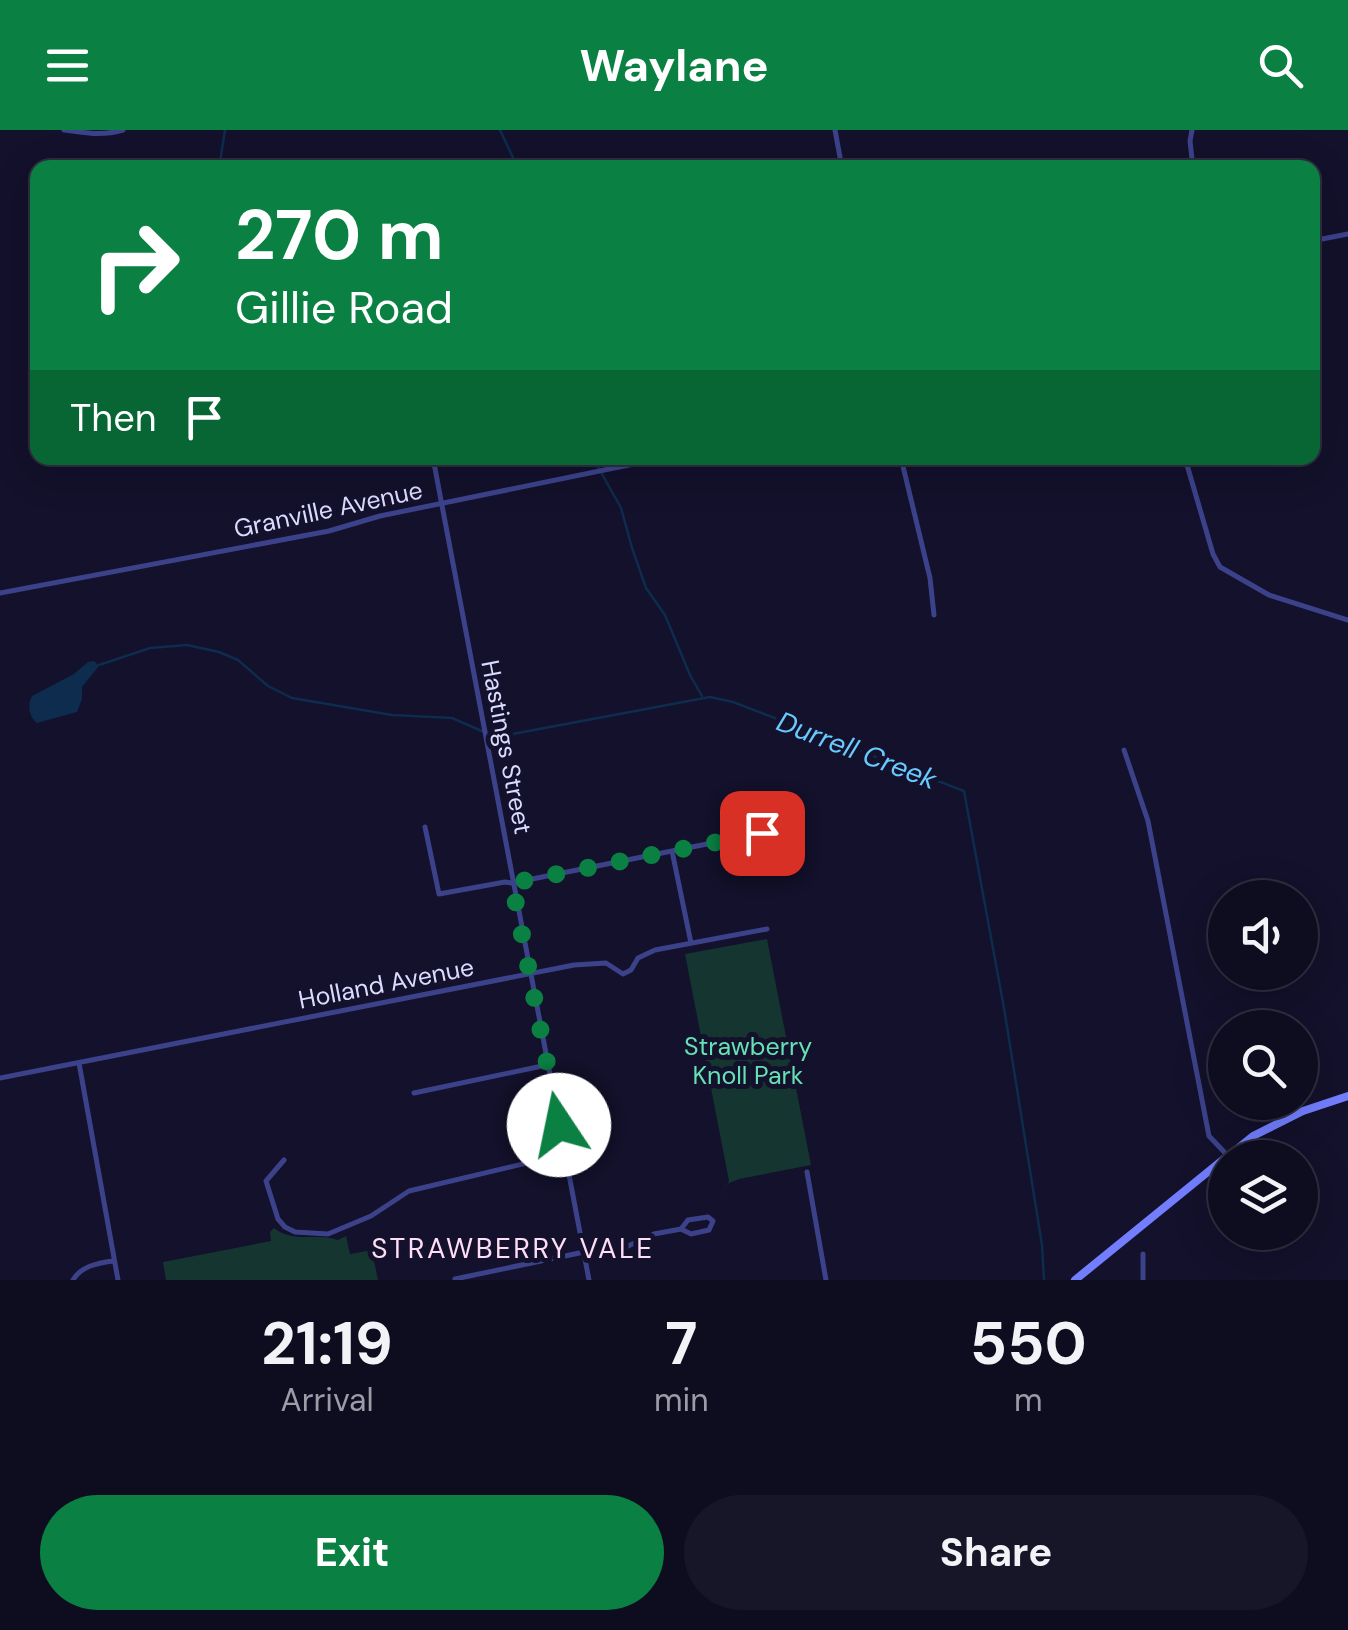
<!DOCTYPE html>
<html lang="en">
<head>
<meta charset="utf-8">
<style>
	:root { --surface:#0e0d20; --page:#171629; --text:#f1f3f6; --muted:#9b9ca5; --line:#2e2d3e; --accent:#0b8043 }
	body { margin:0; font-family:"DM Sans",sans-serif; background:var(--page); color:var(--text); height:100vh; display:flex; flex-direction:column; font-size:38px; white-space:nowrap }
	* { box-sizing:border-box; margin:0 }
	p { font-size:32px; color:var(--muted) }
	.icon { flex:none; width:55px; height:55px; fill:none; stroke:currentColor; stroke-width:2; stroke-linecap:round; stroke-linejoin:round }
	.map { position:relative; height:1150px; overflow:hidden }
	.sheet { display:flex; flex-direction:column; background:var(--surface); flex:1 }
	.sheet>* { flex:none }
	.hud { position:absolute; left:30px; top:30px; width:1290px; height:305px; border-radius:20px; box-shadow:0 10px 40px #0002,0 0 0 2px var(--line); background:#0b8043; color:#fff; overflow:hidden }
	.tools { position:absolute; left:1208px; top:750px; display:grid; gap:20px }
	.tools a { display:grid; place-items:center; width:110px; height:110px; border-radius:50%; background:var(--surface); box-shadow:0 10px 40px #0002,0 0 0 2px var(--line); font-size:50px }
	.pin { position:absolute; display:grid; place-items:center; width:85px; height:85px; color:#fff; margin:-42px; border-radius:20px; box-shadow:0 5px 15px #0006 }
	.me { position:absolute; width:110px; margin:-55px; rotate:349deg; stroke-linejoin:round; filter:drop-shadow(0 0 8px #0008) }
	.turn { display:flex; align-items:center; gap:35px; height:210px; padding:0 40px; font-size:45px }
	.turn .icon { width:130px; height:130px; stroke-width:2.5 }
	.turn b { display:block; font-size:70px; line-height:85px }
	.then { display:flex; align-items:center; height:95px; padding:0 40px; background:#0003; gap:20px; font-size:38px }
	.eta { display:flex; justify-content:space-evenly; align-items:center; height:170px; text-align:center }
	.eta b { font-size:60px; font-weight:700; line-height:70px }
	.button { display:flex; gap:20px; margin-top:auto; padding:20px 40px }
	.button a { flex:1; height:115px; border-radius:60px; background:var(--accent); color:#fff; font-size:40px; font-weight:700; line-height:115px; text-align:center }
	.button a+a { background:var(--page); color:var(--text) }
	header { display:flex; justify-content:space-between; align-items:center; height:130px; padding:0 40px; background:var(--accent); color:#fff; font-size:45px; font-weight:700 }
	.map>svg:first-child { display:block }
	.green { fill:#143530 }
	.water { fill:#0d2c4e }
	.lines { fill:none; stroke-linecap:round; stroke-linejoin:round }
	.stream { stroke:#0d2c4e; stroke-width:2.5 }
	.minor { stroke:#3c428a; stroke-width:5 }
	.secondary { stroke:#727efe; stroke-width:8 }
	.route { stroke:#0b8043; stroke-width:18; stroke-dasharray:0 32.4 }
	.labels { text-anchor:middle; stroke-width:10; stroke-linejoin:round; paint-order:stroke }
	.street-label { font-size:25px; fill:#dbdbff; stroke:#13112b }
	.park-label { font-size:25px; fill:#65e1b4; stroke:#13112b }
	.water-label { font-size:28px; font-style:italic; fill:#69cafe; stroke:#13112b }
	.neighbourhood-label { font-size:28px; letter-spacing:2.5px; fill:#ffddf6; stroke:#13112b }
</style>
</head>
<body>
<header><svg class="icon" aria-label="menu" viewBox="0 0 24 24"><path d="M4 6h16M4 12h16M4 18h16"/></svg>Waylane<svg class="icon" aria-label="search" viewBox="0 0 24 24"><circle cx="10" cy="10" r="6"/><path d="M15 15l6 6"/></svg></header>
<div class="map">
<svg width="1348" height="1150" viewBox="0 0 1348 1150">
	<rect width="100%" height="100%" fill="#13112b"/>
	<!-- green -->
	<path class="green" d="M767,809L811,1035L739,1049L727,1054L713,1080L729,1051L685,824Z
		M274,1098C294,1114 317,1102 338,1110L346,1106L350,1124L372,1120L378,1150H166L163,1132L271,1111L270,1102Z"/>
	<!-- water -->
	<path class="water" d="M94,531L99,536L82,557V569L77,582L37,593C29,587 27,575 32,566L74,544L88,532Z"/>
	<g class="lines">
		<!-- stream -->
		<path class="stream" d="M500,0L518,38
			M219,38L225,0
			M593,328L621,378L632,418L646,458L665,485L690,545L702,566
			M99,535L150,518L187,515L219,522L238,530L268,556L292,568L392,585L452,588L484,602L502,606L710,567L733,572L964,661L1004,878L1042,1115L1044,1150"/>
		<!-- minor -->
		<path class="minor" d="M64,0C84,3 103,6 123,0
			M835,0L842,38
			M1192,0L1190,11L1193,38
			M1312,111L1348,104
			M433,328L589,1150
			M901,328L930,448L934,485
			M1185,328L1213,424L1220,437L1269,465L1348,490
			M0,463L329,401L380,386L663,328
			M1124,620L1148,691L1209,1006L1228,1026
			M425,697L439,764L505,752L512,753L762,703
			M672,721L691,813
			M79,933L118,1150
			M0,948L574,835L606,833L623,844L631,840L638,828L655,820L767,799
			M414,963L547,935
			M284,1030L266,1051L278,1089L285,1097L295,1102L328,1104L371,1086L409,1061L565,1024
			M807,1042L826,1150
			M1143,1124V1150
			M455,1149L584,1122L626,1117L654,1104L681,1099L691,1104L709,1100L713,1091L708,1087L688,1090L681,1099
			M73,1150C81,1136 98,1133 113,1131"/>
		<!-- secondary -->
		<path class="secondary" d="M1226,1028L1253,1006L1303,981L1348,966
			M1075,1150L1225,1028"/>
	</g>
	<g class="lines">
		<!-- route -->
		<path class="route" d="M559,995L512,753L762,703"/>
	</g>
	<g class="labels">
		<!-- street labels -->
		<g class="street-label">
			<text transform="translate(328 379) rotate(-12)" y="9">Granville Avenue</text>
			<text transform="translate(507 617) rotate(79)" y="9">Hastings Street</text>
			<text transform="translate(386 853) rotate(-11)" y="9">Holland Avenue</text>
		</g>
		<!-- park labels -->
		<g class="park-label">
			<text x="748" y="925">Strawberry<tspan x="748" dy="29">Knoll Park</tspan></text>
		</g>
		<!-- water labels -->
		<g class="water-label">
			<text transform="translate(857 620) rotate(21)" y="10">Durrell Creek</text>
		</g>
		<!-- neighbourhood labels -->
		<g class="neighbourhood-label">
			<text x="513" y="1128">STRAWBERRY VALE</text>
		</g>
	</g>
</svg>
<div class="tools">
<a><svg class="icon" aria-label="sound" viewBox="0 0 24 24"><path d="M4 9h4l5-4v14l-5-4H4zM17 9q2 3 0 6"/></svg></a>
<a><svg class="icon" aria-label="search" viewBox="0 0 24 24"><circle cx="10" cy="10" r="6"/><path d="M15 15l6 6"/></svg></a>
<a><svg class="icon" aria-label="layers" viewBox="0 0 24 24"><path d="M12 4l9 5-9 5-9-5zM3 14l9 5 9-5"/></svg></a>
</div>
<div class="pin" style="left:762px;top:703px;background:#d93025"><svg class="icon" aria-label="arrive" viewBox="0 0 24 24"><path d="M6 21V4h12l-3 4 3 4H6"/></svg></div>
<svg class="me" style="left:559px;top:995px" viewBox="-20 -20 40 40"><circle r="19" fill="#fff"/><path d="M0-13L10 11 0 6-10 11z" fill="#0b8043"/></svg>
<div class="hud">
<div class="turn"><svg class="icon" aria-label="right" viewBox="0 0 24 24"><path d="M7 20v-9h11M14 6l5 5-5 5"/></svg><div><b>270 m</b>Gillie Road</div></div>
<div class="then">Then<svg class="icon" aria-label="arrive" viewBox="0 0 24 24"><path d="M6 21V4h12l-3 4 3 4H6"/></svg></div>
</div>
</div>
<section class="sheet">
<div class="eta">
<div><b>21:19</b><p>Arrival</p></div>
<div><b>7</b><p>min</p></div>
<div><b>550</b><p>m</p></div>
</div>
<div class="button"><a>Exit</a><a>Share</a></div>
</section>
</body>
</html>
